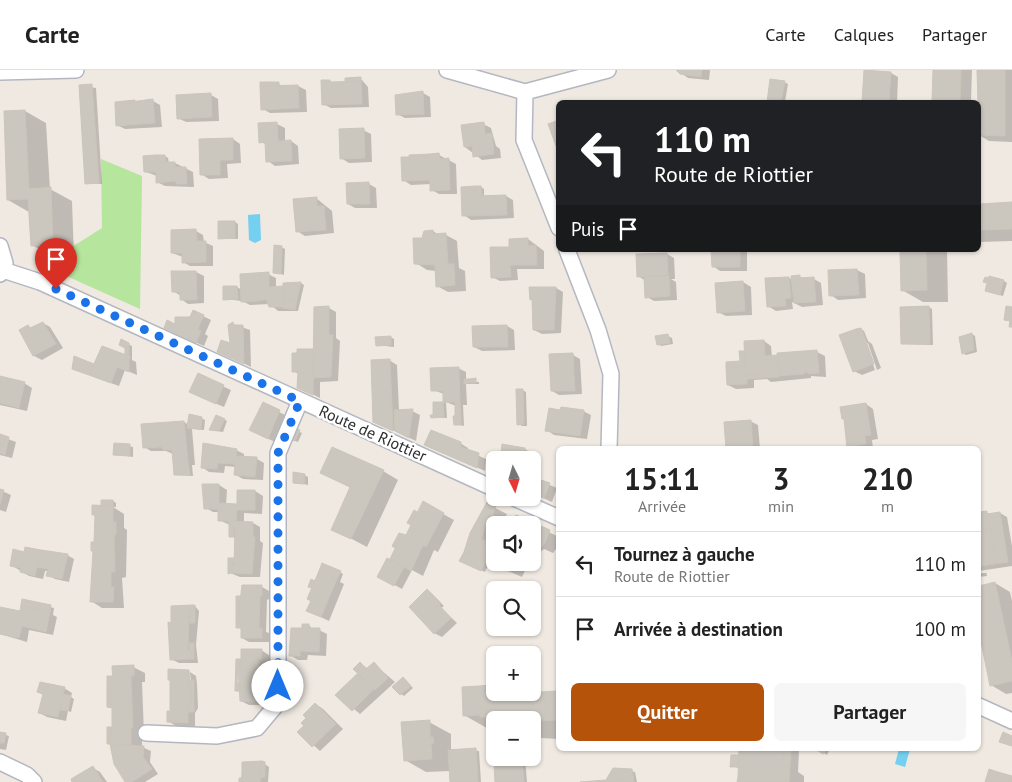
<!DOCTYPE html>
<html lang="fr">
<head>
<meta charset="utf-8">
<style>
	:root { --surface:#fff; --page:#f6f6f6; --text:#222; --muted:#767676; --line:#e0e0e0; --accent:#b45309 }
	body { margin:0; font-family:"PT Sans",sans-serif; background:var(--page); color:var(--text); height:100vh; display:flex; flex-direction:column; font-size:19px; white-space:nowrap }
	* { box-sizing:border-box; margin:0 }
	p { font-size:16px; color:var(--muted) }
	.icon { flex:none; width:28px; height:28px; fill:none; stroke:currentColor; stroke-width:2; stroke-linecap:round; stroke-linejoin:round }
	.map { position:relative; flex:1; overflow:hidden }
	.panel { position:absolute; left:556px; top:376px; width:425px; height:305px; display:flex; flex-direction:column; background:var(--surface); border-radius:8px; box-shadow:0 1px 4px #0004 }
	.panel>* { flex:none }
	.top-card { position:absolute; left:556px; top:30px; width:425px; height:152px; border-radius:8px; box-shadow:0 1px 4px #0004; background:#202124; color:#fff; overflow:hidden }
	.needle { width:32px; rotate:175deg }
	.controls { position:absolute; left:486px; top:381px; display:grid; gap:10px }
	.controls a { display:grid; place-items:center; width:55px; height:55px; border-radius:8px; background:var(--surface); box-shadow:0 1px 4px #0004; font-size:25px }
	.pin { position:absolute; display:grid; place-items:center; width:42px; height:42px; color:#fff; margin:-51px -21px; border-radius:50% 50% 50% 0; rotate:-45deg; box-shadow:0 0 5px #0007 }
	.pin .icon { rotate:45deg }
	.me { position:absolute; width:55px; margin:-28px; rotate:0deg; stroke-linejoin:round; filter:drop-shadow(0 0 4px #0008) }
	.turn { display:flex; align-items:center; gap:18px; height:105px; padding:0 15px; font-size:22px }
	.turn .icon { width:65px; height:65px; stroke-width:2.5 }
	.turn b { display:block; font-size:35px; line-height:42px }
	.then { display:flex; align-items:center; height:48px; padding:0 15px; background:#0003; gap:10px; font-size:19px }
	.eta { display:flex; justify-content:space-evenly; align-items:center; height:85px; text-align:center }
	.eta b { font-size:30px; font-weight:700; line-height:35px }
	.button { display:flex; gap:10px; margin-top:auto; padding:10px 15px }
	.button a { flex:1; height:58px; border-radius:8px; background:var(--accent); color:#fff; font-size:20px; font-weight:700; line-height:58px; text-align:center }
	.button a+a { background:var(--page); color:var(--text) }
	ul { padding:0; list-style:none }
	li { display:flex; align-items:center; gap:15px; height:65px; padding:0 15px; border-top:1px solid var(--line) }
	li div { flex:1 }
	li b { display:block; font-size:19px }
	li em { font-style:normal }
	header { display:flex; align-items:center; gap:30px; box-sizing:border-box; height:70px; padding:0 25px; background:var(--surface); border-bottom:1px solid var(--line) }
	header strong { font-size:24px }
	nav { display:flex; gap:28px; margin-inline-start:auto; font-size:18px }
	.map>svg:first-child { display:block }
	.green { fill:#b6e59e }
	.water { fill:#75cff0 }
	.shadow { fill:#0003 }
	.building { fill:#cbc7bf; stroke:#cbc5ba }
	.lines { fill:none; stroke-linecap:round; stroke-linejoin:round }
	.street-casing { stroke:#b4b7c1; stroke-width:18 }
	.street { stroke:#fff; stroke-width:15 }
	.route { stroke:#1a73e8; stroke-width:9; stroke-dasharray:0 16.2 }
	.labels { text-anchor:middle; stroke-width:5; stroke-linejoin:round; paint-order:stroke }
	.street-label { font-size:16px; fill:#2e2e2e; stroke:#fff }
</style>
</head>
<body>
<header>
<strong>Carte</strong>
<nav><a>Carte</a><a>Calques</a><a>Partager</a></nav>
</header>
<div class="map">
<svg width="1012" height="712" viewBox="0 0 1012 712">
	<rect width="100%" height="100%" fill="#efe9e1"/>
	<!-- green -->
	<path class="green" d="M101,89L142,106L140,239L53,200L56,187L102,158Z"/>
	<!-- water -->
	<path class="water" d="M260,144L261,170L255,173L249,170L248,145Z
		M899,679H910L905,697L895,694Z"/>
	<!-- shadow -->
	<path class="shadow" d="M677,0H710L709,10L688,8Z
		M934,0H972L971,32H933Z
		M978,0H1012V72L989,71L979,65Z
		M865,1L891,3L898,7L897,32H863Z
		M361,9L368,17L369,37L331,38L323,34L329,11L334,13H350Z
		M784,12L788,14L785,32L768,31Z
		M278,13L282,17L298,16L306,20L307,42L270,43L263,39Z
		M80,16L96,18L102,114L87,113Z
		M423,23L430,27L431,47L405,48L397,44Z
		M211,25L218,29L219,51L186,52L178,48Z
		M153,31L160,35L162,57L125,59L117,55Z
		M25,41L46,53L50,119L72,131L74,187H53L32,175L29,142L8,130Z
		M277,54L285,58V72L291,71L298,76L299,94L275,96L268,91L267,75L261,72Z
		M483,54L491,58L496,76L500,79L501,88L482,90L465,77Z
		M363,60L371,64L372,92L349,93L341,88Z
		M233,69L240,74L241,93L227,94L228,108L209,109L201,104Z
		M439,85L456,94L457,124H439L432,120V114L411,115L403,110L411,88Z
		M165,86L168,88L169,93H175L193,102L194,117L165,116L157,112V106L146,102Z
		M369,114L376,118L377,138H355L348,134Z
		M481,117L484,119V127L506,126L513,130L514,148L471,150L464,145Z
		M316,128L332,141L334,163L305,166L297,161Z
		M1012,134V171L979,172V135Z
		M235,152L238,154V169L219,168Z
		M196,161L203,165L204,172L213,176V196H190L183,192V187L172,183Z
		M433,161L439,165H446L457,171L459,198L465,201L466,221L448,222L437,216L436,201L427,200L416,193L423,169Z
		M528,169L544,181V199H517L518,210L500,211L492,207L511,178Z
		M281,177L285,179L284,205L274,202Z
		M713,180H747V201H720L713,196Z
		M901,180H947L948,232H923L902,220Z
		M667,184L674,188L675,209H671L676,212L677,230L654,231L647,227L646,211L638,206Z
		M857,200L865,204L866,228L838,230L831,225Z
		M173,202H196L204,206V233L188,234L181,229V226L173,221Z
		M268,204L276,208V218H283L284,214L301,213L304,215L298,241H278L270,234L250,235L242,231L225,229L237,217L242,220Z
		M800,207L804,209H814L821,213L823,235L802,237L792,232L793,239L776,241L768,236L766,210L789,208L793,210Z
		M1004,211L1007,213L1003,226L989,222L988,213Z
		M743,212L751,217L752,245L726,246L718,242L717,214Z
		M556,218L563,222L561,263L542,264L534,260V230L531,229Z
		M929,237L932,239L933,275L902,274Z
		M329,238L336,242V268L340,271L338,311L320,312V328L306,321L299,304L293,301L315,281Z
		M203,246L211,250L205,264L208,266L204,276L173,262L176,256Z
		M43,253L50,257L63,278L42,290L34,286L21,260L28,256L32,259Z
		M233,254L250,260L251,297L225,284L231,275Z
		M507,256L514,260L515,280L482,281L474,277Z
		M861,259L864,261L868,271L872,274L881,298L877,300L868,273H865L875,300L862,305L854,301Z
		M972,264L975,266L977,282L966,285L963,283Z
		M668,266L672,268L673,274L661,276L658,274Z
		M390,267L394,269V277L377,275Z
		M764,271L771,276L772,287L817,282L825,286L826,307L811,306V308L771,312L767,309L754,310V318L736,319L728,315L741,293V282H746Z
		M128,274L132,276V290L136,292L137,305L125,300L119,316L94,307L95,296L102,277L131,288L126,284Z
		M573,285L580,289L582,324L559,325L552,321Z
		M389,290L397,295L399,341H412L420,345L416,371L382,355Z
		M458,298L466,302V310L479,312V314H466L467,335H463L464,356L455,354L456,336L446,332L447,348L435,347L434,334L444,333V324L433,320Z
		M198,305L231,320L224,337L198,326Z
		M0,308L24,313L32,318L27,341L0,335Z
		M522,320L526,322L527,356H522L519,354Z
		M263,334L287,346L275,372L258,364Z
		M866,334L873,339L878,369L872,370L873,378L851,379L848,377Z
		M562,341H583L591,345L587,369L554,365L547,360Z
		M217,346L227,351L223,362L211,360Z
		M201,348L205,350L204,360L192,359L195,395H192L193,406L175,405L173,384L166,381H151L144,377L184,352L189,355Z
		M750,351L758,355L760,379H727Z
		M297,361L302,363L298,372L293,370Z
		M0,366L16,372L12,388L0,385Z
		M460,373L468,378V381L486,389L485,401L433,378Z
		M115,374L133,377V387L114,384Z
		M525,379L528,381V390H501Z
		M236,380L244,384V388L257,389L264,393L263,410L243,409L236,405V397L225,396L224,403L209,402L202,397Z
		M532,394L533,408L557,418L552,432L532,423Z
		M383,401L398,410L367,477L333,459L351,418L322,402Z
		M304,405L308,407V415L294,412Z
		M203,415H219L227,420L226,435H238V421H255L263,426L262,444L244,443V453H253L260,457V471L263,473L260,507H240L230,503V489H235L236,468L230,466V455L219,450V442H213L206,438Z
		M0,420L11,425L6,442L0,440Z
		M113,431L116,433V437H113L124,444V458L127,460L126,507L122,508L124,538H102L91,531L96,446L93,444Z
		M423,433L454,450L438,482L434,480L423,506L412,500L402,519L378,506L397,495V478L393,476L399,465L406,467L412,455L409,453L414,442L418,444Z
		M487,434L507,444L503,452L501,451L499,455H495L492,475L495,476V492H529L522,507L489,493L485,502L464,493Z
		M986,442L991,445L1000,443L1007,447L1012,476V496L979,501V443Z
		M517,447L559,467L556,479L553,483L544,479L538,484L534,482L532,486V455H513Z
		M25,483L67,485L74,489L69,512L55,509L48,505V501H45L43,509L29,506L11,495Z
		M986,501L987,506L979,507V503H986Z
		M340,502L343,504L340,512L344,514L329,551L308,541L315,513Z
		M995,513L1010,522L1012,531V623L1006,624L991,615L979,556V517Z
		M262,517L269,521V529L267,530L266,562L269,563V572H249L242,568V559L237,557V527Z
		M428,520L444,536L441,538L457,553L442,567L434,563Z
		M23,530L54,538L53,545L57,547L53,565L29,560L27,572L0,564V539L21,543Z
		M195,536L199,541L196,575L198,593H179L171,589L172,554Z
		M304,555H309L312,559L319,560L327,564L326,586L308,585L307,590H298L290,585L307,559Z
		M261,580L269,585V593H266L265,625L268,627V635H249L241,631L240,622L236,620L240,614L239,596L242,591Z
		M360,594L369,599L374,594L395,612L360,644L337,625L359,604Z
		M133,597L145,603V612H142L144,664H142V677L151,681L150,692L158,704L145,712H127L111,675L108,673V658L112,659L114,639L108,637L114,607Z
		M190,602L196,606L197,614L198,638L195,643V656H176L168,651L188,612H191Z
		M406,611L413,618L404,626L401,624Z
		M495,616V622L559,624V669L540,668L532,663V650H495V661H492L464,645Z
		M64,618L72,623L71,627L74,629L71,642L68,641L66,651L47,647L40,643L44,625L38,622Z
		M316,634L323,639L343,659L320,681L299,662L306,656Z
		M429,652L451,664V679L479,681L481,712H451L450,701L426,702L405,690Z
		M0,663L9,666L6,680L0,679Z
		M494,678L495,688H525L527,712H496Z
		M741,679H806V681H799L798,702L804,706V712H738L739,698L732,696L740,687Z
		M817,679H830L827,685Z
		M262,692L269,697L268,712H241L243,693Z
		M93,698L100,702L107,712H74Z
		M614,699L635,702L637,712H602H607Z"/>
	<!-- building -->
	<path class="building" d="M676,0H702L701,7L680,4Z
		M864,0L891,2L889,32H862Z
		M933,0H961L960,32H932Z
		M977,0H1005V66L979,65Z
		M361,7V11L345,12V8Z
		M770,9L785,11L781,32H767Z
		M321,10H330V12L361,11L362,34L322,35Z
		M260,12H279V16H260Z
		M92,14L99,113L85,114L79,15Z
		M298,15L299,38L261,40L260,16Z
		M423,21L424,44L396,45L395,25Z
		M211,23L212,47L177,49L176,25Z
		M153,29L155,53L116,56L115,34Z
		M135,30V33L115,34V32Z
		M25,40L29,119L51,117L53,175L31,176L28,129L7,130L4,41Z
		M559,50V84L548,54Z
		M277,52L278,71L291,70L292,91L266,92L265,72L259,73L258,53Z
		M484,52L486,74L493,73L494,84L473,87L472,76L464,77L461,55Z
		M364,58L365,88L340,89L339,59Z
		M492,63L493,73L486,74L485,64Z
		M233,68V90H220V105H200L199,69Z
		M439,83L440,89L449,88L450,120L430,121V110L402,111L401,87H430V84Z
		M430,84V87H409V85Z
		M155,85H165L166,92H156Z
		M155,85L156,92H175V97H186L187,114H176V111L156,113V102H144L143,86Z
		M369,112L370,134H347L346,113Z
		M475,116H481L482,126H475Z
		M475,116V126L506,125L507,145L462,146L461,117Z
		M317,127V136H324L326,160L296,162L293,129Z
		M1012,132V159L979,160V134Z
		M218,151H235V168L218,169Z
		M196,159L197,171H206V192L182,193V183H171V160Z
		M433,160V164L446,163L448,194H454L455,215L436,217L435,195L414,194L413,168H422L424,161Z
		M528,168V176L536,175L537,195H510L511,207L491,208L490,177H509V169Z
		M274,175L282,176L281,204L273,203Z
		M711,180H740V197H712Z
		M900,180H926L927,220L901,221Z
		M667,183L668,205L637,207L636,184Z
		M857,199L859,225L829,226L828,200Z
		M171,201H196L197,230H180V222H172Z
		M269,202V217L283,216V237H269L266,229L259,231L241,232L240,204Z
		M800,205V208L814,207L816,232L794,233L791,206Z
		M669,206L670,226L645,228L644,207Z
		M989,206L1004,210L1002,217L983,212L985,207L988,208Z
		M789,207L791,228L785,229L786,236L767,237L765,208Z
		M743,211L745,241L717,243L715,213Z
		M301,212L297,230H283V213Z
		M987,213L1002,217L1000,225L985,221Z
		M223,216H237L238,229L223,230Z
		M529,217H556L554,260H533L532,229L530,230Z
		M283,230H297L295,240L283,238Z
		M329,236V265H333L331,307L313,308L314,237Z
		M929,236L930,274H901L900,237Z
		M1006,236L1012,237V257H1009L1010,251L1004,250Z
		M193,240L204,245L198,259L201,261L196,273L164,258L167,250L175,254V247H190Z
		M43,252L56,274L33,286L19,260L28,255L30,258Z
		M233,252L234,255H243L244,294L217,282L221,270L230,273L228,255Z
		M507,255L508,277H473L472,256Z
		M861,258L865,268L860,270L856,259Z
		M856,259L860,270L865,268L874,294L853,302L839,265Z
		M972,263L974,280L962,284L959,267Z
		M668,264L670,273L657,275L655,266Z
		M391,266V275L376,276L375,267Z
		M121,269L129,273V280L119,275Z
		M764,270L765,286L778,285L779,307L763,308L762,304L747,305V314L727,315L726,298L745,296L744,271Z
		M102,276L129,286V302L117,297L111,313L89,305Z
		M125,278L129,280V286L125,285Z
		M297,279H314L313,325L297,318L298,302H292V283H297Z
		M817,280L819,303L808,304V302H804V304L779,306L777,283Z
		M739,281H744L745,296L726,298V292L740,291Z
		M573,283L575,321H551L549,284Z
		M74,286L94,294L89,305L72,299Z
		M390,289L393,361L373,352L371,290Z
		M459,297L460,332H443V321H431L430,298Z
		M198,303L224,315L216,334L189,322Z
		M762,304L763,308L747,309V305Z
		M0,306L25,312L19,338L0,333Z
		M476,308V313H470V309Z
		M464,309H470V313L464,314Z
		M516,319H523L524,354L517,355Z
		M263,332L280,340L268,369L249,360Z
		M433,332H443L444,347L431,348L430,345H433Z
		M455,332H460L461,346H455Z
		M866,333L871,365L865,366L866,374L847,378L844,349H842L840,337Z
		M561,337L584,340L580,366L545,361L549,338L560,340Z
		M413,339L409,368L395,361L394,340Z
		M189,344L202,347L201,359L187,358Z
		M216,345L225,349L219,361L209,360Z
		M453,346H461V355H454Z
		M751,350L753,379H726L724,352Z
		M184,351L188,391L173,392L172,380H163L162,377L143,378L141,354Z
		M297,359L300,360L295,371L292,370Z
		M431,360L461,372V377L479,383L477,398L424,375Z
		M0,364L9,367L5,385L0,383Z
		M114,373L130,374V386L113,385Z
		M203,373L237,379L236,386L257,387L255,407L234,405L235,394L218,393L217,399L201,398Z
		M502,374L525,378V388L501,384Z
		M332,377L384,400L351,469L331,460L350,417L320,403Z
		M501,384L525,388V390H500Z
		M188,391L190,405H174L173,392Z
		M293,402L305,404L304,414L293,413Z
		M532,407L550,413L544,428L532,423Z
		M202,414H219V433L237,434V420H255V440H237L236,451H218V439H204Z
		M0,419L4,420L0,434Z
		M101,430H113V436H101Z
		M423,431L444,443L426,477L402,464L406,465Z
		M487,432L496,436L492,447L489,445L481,469L493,474L495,492H515L511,502L464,482L470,463Z
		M92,435L113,436V452H116V465H114L115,502H111V517H114L113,532H90L93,481H91V472H94L95,445H92Z
		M414,440L417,442L411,455L407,453Z
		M987,441V444L1000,442L1008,492L995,494L991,458L979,460V442Z
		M516,445L550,460L545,473L541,477L532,474V455H511Z
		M229,451H232L234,467H229Z
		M232,451L253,452V467H255L252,504L231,503V495H234L235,460H232Z
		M991,458L995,494L979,496V460Z
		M399,463L402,464L395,478L392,476Z
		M402,464L423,475L411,501L390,489Z
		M532,474L541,477L534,483L532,482Z
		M25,477L41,480L35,506L20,502L21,498L10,496L13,479L24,482Z
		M41,480L68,484L62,509L46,506L48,499L37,497Z
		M464,482L486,491L481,501L459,491Z
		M228,488H234L231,503L228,504Z
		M387,488L404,497L394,516L377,507Z
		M322,493L341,501L337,509L319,501Z
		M319,501L337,509L321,547L306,541L311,531L307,529Z
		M311,509L315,511L312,518L308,517Z
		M995,512L1012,591V611L990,616L979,562V516Z
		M242,515H262V526H260L259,558H262V568H241V550H238Z
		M427,519L441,533L436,538L423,523Z
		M423,523L436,538L439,535L451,548L434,564L409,537Z
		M236,526H241V533L239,532L238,550H241V558H236Z
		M22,529L51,535L50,542L21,535Z
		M21,535L50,542L46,562L22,556L19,568L0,564V537L20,541Z
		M192,535V545H189L188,580H191V589L170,590L168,552L171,553V536Z
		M192,535H195V553H189Z
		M302,554H309V558H302Z
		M291,558H320L319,582L300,581V586H289Z
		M189,573H194V589H191Z
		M241,579H262L261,590L259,589L258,621H261V632L240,631L238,596H241Z
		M236,589H241V596H238L237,613H241L240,621H235Z
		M360,592L366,599L374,592L388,608L375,620L353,599Z
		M134,595V606H131L133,658H131V675L110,674V665H112V630H110V614H113L112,596Z
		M168,599L189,600L191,635L188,634V653L167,652V641H170V610H168Z
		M357,604L374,619L352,641L335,625Z
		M107,606H113V614H110L113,638L107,637Z
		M403,607L411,616L400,625L392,617Z
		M189,610H194V642H188V634L191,635V618H188Z
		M40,612L65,617L58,647L38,643L43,624L37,622Z
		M495,615V622L509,624L556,621L559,631V650L535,651L532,654V650H511V643L486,644L487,647H480V645L463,646L462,617Z
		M63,624L71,626L68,641L60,640Z
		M315,633L336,654L312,677L297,662L309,651L303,645Z
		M306,648L309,651L304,656L301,653Z
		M430,650V667H433L434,673L431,674L432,689L404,691L401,652Z
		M107,657H112L110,674H107Z
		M0,662L6,663L4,673H0Z
		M1003,662L1012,666V676L999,672Z
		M110,674L144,676L143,687L152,699L132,712H125L114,694Z
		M493,677H495V688H522L524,712H495Z
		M476,678L478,712H450L448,680Z
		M739,679H784L783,695L790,696L789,712H747V708L738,707Z
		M784,679H791L790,696L783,695Z
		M815,679H826L823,684Z
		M731,685H739L738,697H730Z
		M262,691L265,692V707L260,708Z
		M262,691L260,712H239V708H242V692Z
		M93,696L103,712H72L71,709Z
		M613,698L632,699L634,712L606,710Z
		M989,699L998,702L997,706L1012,712H985Z
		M998,702L1012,706V712L997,706Z
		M738,707L747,708V712H737Z
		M606,710L632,712H580Z"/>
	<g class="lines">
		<defs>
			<path id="street" d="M447,0L525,22L608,0
				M0,2L76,0
				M525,22L524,70L559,158
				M0,176L5,193L0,204
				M567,180L598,260L611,304L609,379
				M3,200L40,212L495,419
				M514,428L559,448
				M979,636L1012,651
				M146,663L217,666L257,658L278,633V383L300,331
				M0,692L27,705L34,712"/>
		</defs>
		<!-- street casing -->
		<use href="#street" class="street-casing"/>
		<!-- street -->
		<use href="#street" class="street"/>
	</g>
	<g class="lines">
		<!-- route -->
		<path class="route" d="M56,219L300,331L278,383V616"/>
	</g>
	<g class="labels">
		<!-- street labels -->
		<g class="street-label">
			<text transform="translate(373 363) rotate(24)" y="6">Route de Riottier</text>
		</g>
	</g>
</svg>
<div class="controls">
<a><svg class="needle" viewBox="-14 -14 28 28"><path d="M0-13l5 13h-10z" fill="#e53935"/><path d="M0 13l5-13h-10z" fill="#767676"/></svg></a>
<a><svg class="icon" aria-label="sound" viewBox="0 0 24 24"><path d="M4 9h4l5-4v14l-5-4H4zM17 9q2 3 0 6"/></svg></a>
<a><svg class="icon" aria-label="search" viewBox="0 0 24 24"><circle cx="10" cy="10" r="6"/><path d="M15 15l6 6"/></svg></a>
<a>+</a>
<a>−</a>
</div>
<div class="pin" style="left:56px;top:219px;background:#d93025"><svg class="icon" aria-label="arrive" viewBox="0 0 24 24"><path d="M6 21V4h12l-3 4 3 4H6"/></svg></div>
<svg class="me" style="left:278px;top:616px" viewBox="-20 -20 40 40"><circle r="19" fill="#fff"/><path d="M0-13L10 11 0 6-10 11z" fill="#1a73e8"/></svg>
<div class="top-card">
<div class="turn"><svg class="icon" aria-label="left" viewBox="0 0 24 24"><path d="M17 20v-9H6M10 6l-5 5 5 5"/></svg><div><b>110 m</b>Route de Riottier</div></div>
<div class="then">Puis<svg class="icon" aria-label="arrive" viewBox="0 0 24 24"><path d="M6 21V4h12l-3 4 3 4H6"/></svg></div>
</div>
<section class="panel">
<div class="eta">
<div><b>15:11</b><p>Arrivée</p></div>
<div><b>3</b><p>min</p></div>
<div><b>210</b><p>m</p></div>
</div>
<ul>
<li><svg class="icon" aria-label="left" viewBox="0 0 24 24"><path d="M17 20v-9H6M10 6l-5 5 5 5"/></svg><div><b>Tournez à gauche</b><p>Route de Riottier</p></div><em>110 m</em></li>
<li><svg class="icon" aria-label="arrive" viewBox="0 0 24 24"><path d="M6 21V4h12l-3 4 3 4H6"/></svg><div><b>Arrivée à destination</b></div><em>100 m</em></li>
</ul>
<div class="button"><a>Quitter</a><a>Partager</a></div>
</section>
</div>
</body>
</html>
